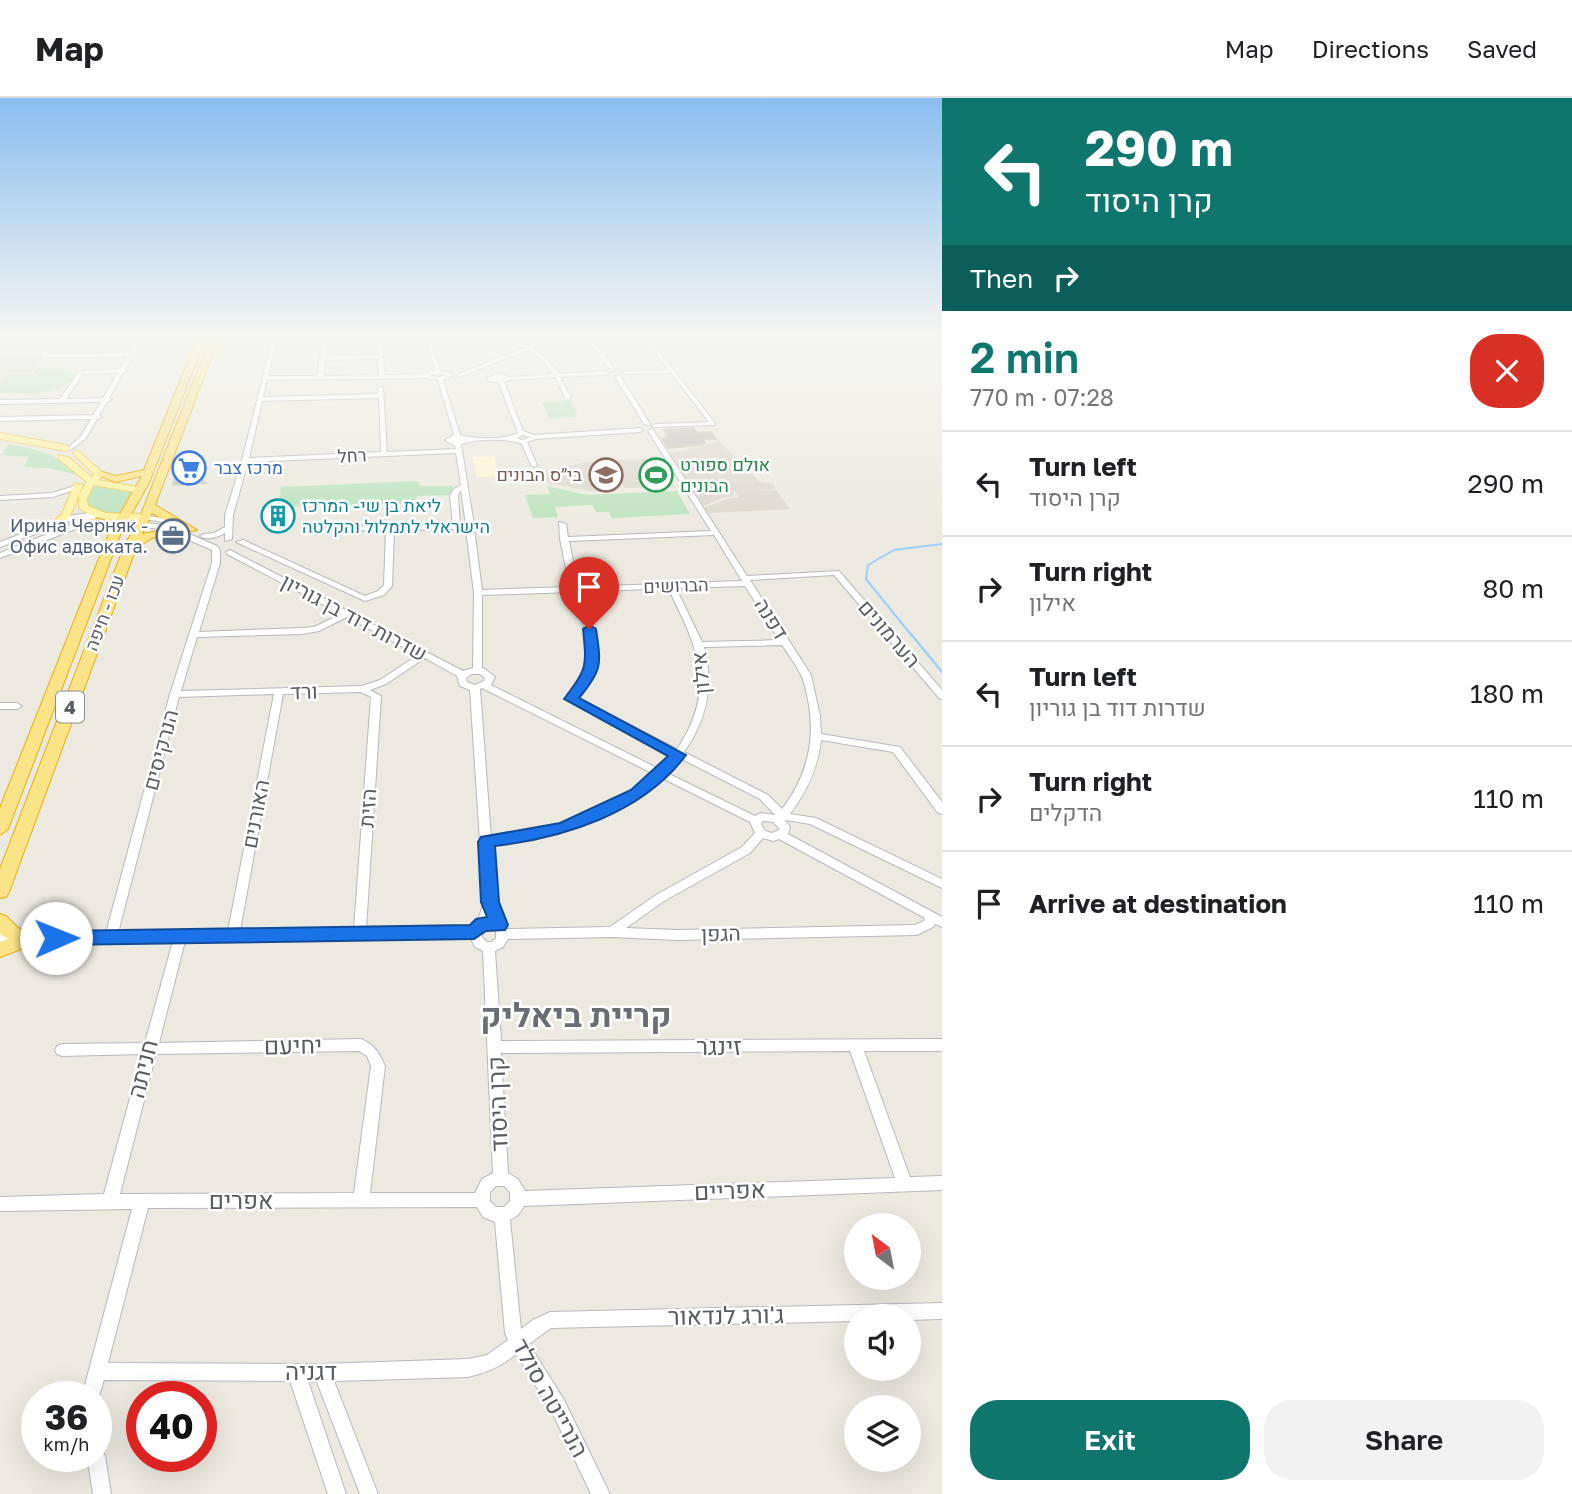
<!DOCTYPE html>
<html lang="en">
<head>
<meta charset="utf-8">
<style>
	:root { --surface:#fff; --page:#f2f2f2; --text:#202124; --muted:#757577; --line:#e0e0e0; --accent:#0f766e }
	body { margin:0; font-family:"Golos Text",Heebo,sans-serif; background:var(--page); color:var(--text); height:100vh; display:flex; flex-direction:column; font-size:26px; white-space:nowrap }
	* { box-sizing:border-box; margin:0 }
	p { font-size:23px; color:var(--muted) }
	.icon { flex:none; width:38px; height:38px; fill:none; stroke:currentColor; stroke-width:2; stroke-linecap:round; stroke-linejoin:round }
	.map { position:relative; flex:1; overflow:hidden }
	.details { display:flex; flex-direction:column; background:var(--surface); width:630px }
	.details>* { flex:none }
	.hud { background:#0f766e; color:#fff; overflow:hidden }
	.needle { width:46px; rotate:328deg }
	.tools { position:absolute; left:844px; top:1115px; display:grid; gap:14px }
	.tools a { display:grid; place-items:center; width:77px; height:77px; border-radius:50%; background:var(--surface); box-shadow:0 7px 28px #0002; font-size:35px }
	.speed { position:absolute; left:21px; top:1283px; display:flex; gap:14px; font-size:35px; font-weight:700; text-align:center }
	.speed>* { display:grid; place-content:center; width:91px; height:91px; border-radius:50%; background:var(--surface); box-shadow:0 7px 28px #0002; line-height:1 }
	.speed small { font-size:18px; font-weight:400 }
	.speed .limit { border:10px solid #d22; background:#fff; color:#111 }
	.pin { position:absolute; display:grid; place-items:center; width:60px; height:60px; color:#fff; margin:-72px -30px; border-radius:50% 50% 50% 0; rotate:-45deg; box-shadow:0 0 7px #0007 }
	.pin .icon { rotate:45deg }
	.me { position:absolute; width:77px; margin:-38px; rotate:89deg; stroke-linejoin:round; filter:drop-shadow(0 0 5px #0008) }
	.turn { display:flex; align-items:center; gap:24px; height:147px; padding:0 28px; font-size:32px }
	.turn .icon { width:91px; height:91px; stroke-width:2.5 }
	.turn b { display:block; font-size:49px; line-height:60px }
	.then { display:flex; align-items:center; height:66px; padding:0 28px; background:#0003; gap:14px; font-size:26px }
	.round { display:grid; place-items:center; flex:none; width:74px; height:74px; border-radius:28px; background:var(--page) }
	.headline { display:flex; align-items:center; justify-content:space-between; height:119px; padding:0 28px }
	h1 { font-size:42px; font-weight:600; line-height:52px; color:var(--accent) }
	.primary-button { display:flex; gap:14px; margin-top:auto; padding:14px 28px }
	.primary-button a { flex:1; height:80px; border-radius:28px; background:var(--accent); color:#fff; font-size:28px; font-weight:600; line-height:80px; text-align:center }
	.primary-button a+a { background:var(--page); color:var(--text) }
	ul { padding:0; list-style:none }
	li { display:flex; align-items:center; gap:21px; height:105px; padding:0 28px; border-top:2px solid var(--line) }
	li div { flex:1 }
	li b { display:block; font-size:26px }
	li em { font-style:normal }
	header { display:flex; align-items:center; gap:42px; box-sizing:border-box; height:98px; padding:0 35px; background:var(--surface); border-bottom:2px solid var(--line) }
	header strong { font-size:33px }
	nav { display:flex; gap:38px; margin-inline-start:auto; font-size:24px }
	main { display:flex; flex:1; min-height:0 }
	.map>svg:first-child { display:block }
	.commercial { fill:#fdf6d4 }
	.education { fill:#dcd9ce }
	.green { fill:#bce3bf }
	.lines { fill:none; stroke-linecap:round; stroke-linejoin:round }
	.stream-far1 { stroke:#9ecefd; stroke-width:2 }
	.stream { stroke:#9ecefd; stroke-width:2.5 }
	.building { fill:#c6c4bd; stroke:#d0ccbf; stroke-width:2 }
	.minor-casing { stroke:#b6b8bd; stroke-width:2 }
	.major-casing { stroke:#eecd56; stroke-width:2 }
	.highway-casing { stroke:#e7ae04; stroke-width:2 }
	.minor { fill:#fff; fill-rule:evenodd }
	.major { fill:#fdf4a3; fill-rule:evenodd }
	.highway { fill:#fbe488; fill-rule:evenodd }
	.route { fill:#1a73e8; stroke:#114b97; stroke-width:2 }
	.labels { text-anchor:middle; stroke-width:5; stroke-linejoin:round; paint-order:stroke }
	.far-street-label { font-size:18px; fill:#595c61; stroke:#fff }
	.far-leisure-label { font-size:18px; fill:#27864d; stroke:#fff; text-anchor:start }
	.far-shop-label { font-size:18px; fill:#366cbe; stroke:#fff; text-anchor:start }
	.far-education-label { font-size:18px; fill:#785e54; stroke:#fff; text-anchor:end }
	.far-culture-label { font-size:18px; fill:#0d838f; stroke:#fff; text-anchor:start }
	.far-service-label { font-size:18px; fill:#4e5e75; stroke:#fff; text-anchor:end }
	.shield { fill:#fff; stroke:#8b8d90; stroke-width:2 }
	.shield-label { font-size:19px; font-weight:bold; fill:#595c61 }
	.street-label { font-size:21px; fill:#595c61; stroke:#fff }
	.near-street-label { font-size:24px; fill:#595c61; stroke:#fff }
	.near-district-label { font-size:33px; font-weight:bold; fill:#6a6e73; stroke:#fff }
</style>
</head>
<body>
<header>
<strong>Map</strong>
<nav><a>Map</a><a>Directions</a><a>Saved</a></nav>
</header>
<main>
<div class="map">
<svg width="942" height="1396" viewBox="0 0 942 1396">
	<rect width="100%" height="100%" fill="#eceae0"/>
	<!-- commercial -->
	<path class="commercial" d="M494,358L499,378L477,379L472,359Z"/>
	<!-- education -->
	<path class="education" d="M24,256L43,260L30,275L0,276V257Z
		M719,343L760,384L773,385L775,391L742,393L776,392L790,411L709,415L704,410L726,401L739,399L735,393H732L735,398L722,400L702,409L669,356Z
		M657,360L670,380L627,383L671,382L674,389L624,390L620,382L621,390L589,393L548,385L543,374L585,364Z"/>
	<!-- green -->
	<path class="green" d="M40,268L62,269L77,277C60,300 27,294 0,295V287L7,277H32Z
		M571,303L578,319L549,320L542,304Z
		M9,346C36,351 59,356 77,377L49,370L24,369L29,359L1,357Z
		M419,383L420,388H453L452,397L417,398V405L278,409L281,389Z
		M103,387L133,393L117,417L99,414L84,407L91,390Z
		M547,388L587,397L677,393L690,416L612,420L609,414H596L592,407L555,409L558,419L533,420L525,397L550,396Z"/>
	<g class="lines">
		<!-- stream-far1 -->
		<path class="stream-far1" d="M912,538L866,481L868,467L894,452L942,446"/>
		<!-- stream -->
		<path class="stream" d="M911,536L942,574"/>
	</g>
	<!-- building -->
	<path class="building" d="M693,330L698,335L711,334L716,341H704L705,345L698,347L668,350L662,341L668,338L664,332Z
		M181,362H201L196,377L206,385L173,387Z"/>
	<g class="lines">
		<defs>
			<path id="minor" d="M54,239H59L46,256L129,255L139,239H144L125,272L127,273L123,275L109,300L112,302L107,304L99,317L102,319L97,321L86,340L71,352L68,350L81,338L91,321L0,323V319L93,317L101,304L0,306V302L60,301L79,273L120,271L127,259H40ZM118,275L103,300L66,301L83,276Z
				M273,239H278L268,278H317L323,239H328L325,258L378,257L376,239H381L385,277L427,276L428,274L435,273L425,239H430L440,273L449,274L452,278L443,282L460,337C476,341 502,342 518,335L499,285L487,282V280L500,275L508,279L553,276L539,259L528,252L462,278H458V276L524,250L492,239C504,239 521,249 531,247C541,245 548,239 558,239L533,250L550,264L559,276L606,273L609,275L606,277L560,279L571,300L568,302L565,300L555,279L511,282L504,284L523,333L534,337L640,330L643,332L640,334L536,341L527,344L537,367L534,369L531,367L522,346C504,340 479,341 461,346L474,427L471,429L474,431L482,492L570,489L560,441L559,424L566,426L568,439L711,433L648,333L651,331L654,333L747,478L839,473L942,592V601L939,600L834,477L750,482L811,577L820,618L821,636L900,649L942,704V716L938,715L893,654L821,642C818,670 807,693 790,716L816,720L942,781V790L810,726L785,722L790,729L788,736L942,819V829L935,826L933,829L917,837L678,842L612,839L508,841L503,849L495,853L501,943L942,941V953H864L910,1079L942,1078V1092L524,1108L518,1117L510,1122L521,1231L533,1222L550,1214L942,1205V1221L908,1222V1218H856V1223L551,1230L529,1246L564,1302L610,1396H591L552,1314L516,1256C502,1268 486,1275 468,1279L334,1283L378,1396H360L317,1284L308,1283L346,1396H328L290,1283L104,1282L97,1304L96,1298H82L132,1111L0,1113V1099L104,1096L142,956L62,958L57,956L55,952L57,948L62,946L145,945L173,843L0,846V836L106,835L170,596L212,465V452L166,432L130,427L119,422V418H125L132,423L171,428L217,448L220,452V465L199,534L302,530L314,529L341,516L227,456L226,454L230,452L463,573L473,570L474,495L466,431L394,432L392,488L384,497L365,503L236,444L243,442L365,498L378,493L384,487L386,432L327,433L323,431L327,429L453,427L450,397L454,391L461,387L456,355L248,364L233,417L232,441L225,443V435C218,439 207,443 200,438L204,436L214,435L225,429V417L242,362ZM378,261L379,277L323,278L325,262ZM432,276L446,277L440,279L431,278ZM426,280L438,282L454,337L445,342L455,348L456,351L387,354L383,289L378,290V296L263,299L267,282ZM379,300L381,354L249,360L262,303ZM523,337L529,339V340L522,342L517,340ZM461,392L466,427H460L458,397ZM714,437L742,483L578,489L569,443ZM745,488L779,542L702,544L676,490ZM668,490C697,548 718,591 677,651L577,600C581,595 587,589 591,583C608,555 589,521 580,494ZM572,494C580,520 598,552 584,579C579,587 572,594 566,601L672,656L659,671L491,587L495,579L485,571L482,570V497ZM347,519L418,557L380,582L362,588L181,593L197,539L302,536L319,533ZM782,547C788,556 795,565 800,575C805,584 807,597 809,607C815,646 806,680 782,711L768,697L684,654C707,622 714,588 704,549ZM425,560L457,578L460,588L470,592L484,804L478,822L471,829L366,831L381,598L370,592L386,586ZM472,576H480L485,580L484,583L475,587L467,584L466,580ZM482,590L654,676L626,697L567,724L533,733L491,740L480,591ZM361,594L371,599L354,831L240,833L283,596ZM274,596L228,833L118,835L179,599ZM680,660L760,701L775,717L761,715L755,718L667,675ZM662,680L750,724L755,735L742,749L656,797L610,829L507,831L502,822L491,818L496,804L492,747L542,738L575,730L634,702ZM763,723L773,724L779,730V732L772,735L765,733L761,726ZM763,740L773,743L779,741L925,820L924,823L915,827L678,832L626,830L664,803L750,755ZM487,827L491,828L496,832V840L491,844H487L482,839L483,831ZM470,839L475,849L483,853L493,1075L482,1081L475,1095H370L385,968C379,955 375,947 361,941L159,945L185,843ZM359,953L367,958L371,968L354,1095L120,1096L156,956ZM850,953L895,1080L525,1093L518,1081L508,1075L501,955ZM496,1088H504L510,1094V1103L504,1109H496L490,1103V1094ZM477,1109L483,1119L495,1124L505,1235L508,1242L487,1257L468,1261L322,1266L108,1265L148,1110Z
				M575,239C594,239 604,257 615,271V273H611L592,249Z
				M644,239H648L715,325V327L653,329L652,328L655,326L709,324L671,275L623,276V274L625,273L668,272Z
				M618,277L621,279L650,326L649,327L644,326L615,279Z
				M78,387L80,388V390L53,399L0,402V398L52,395Z
				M95,414H98V418L86,427L0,460V455L80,423L85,420L73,422L0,449V444L68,418Z
				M142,417L175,422L179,424L175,426L145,421L141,419Z
				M0,605H17L22,608L17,611H0Z
				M96,1349L102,1352L105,1358L111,1396H93L87,1358H96Z"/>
			<path id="major" d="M0,335L66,347L70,350L66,353L0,341Z
				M77,352L102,374L104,376L98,382L134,388L144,392L139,395L94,387L87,400L88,408L106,415L145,416L148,417V421C127,424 97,424 79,410V396C74,410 69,428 52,428V424L62,416L75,385L83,387L79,396L87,384L59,361V357L70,360L91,379L94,376L74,357L73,355Z"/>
			<path id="highway" d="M198,239H206L149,385L122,432L8,731L0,737V710L110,433C99,427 85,431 78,425C88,418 103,421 114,426L142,378L116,384L94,376L99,373L116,378L144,372Z
				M211,239H219L155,407L197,432L187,434L152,415L142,436L175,430L181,433L152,440L136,450L9,794L6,799L0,800V771L124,449L140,419Z
				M0,816L6,818L18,830L34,836L37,841L34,846L0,859V844L8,841L0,836Z"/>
		</defs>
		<!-- minor casing -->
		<use href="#minor" class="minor-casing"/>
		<!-- major casing -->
		<use href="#major" class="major-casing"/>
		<!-- highway casing -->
		<use href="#highway" class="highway-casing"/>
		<!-- minor -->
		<use href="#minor" class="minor"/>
		<!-- major -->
		<use href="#major" class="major"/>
		<!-- highway -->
		<use href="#highway" class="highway"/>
	</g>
	<!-- sky -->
	<linearGradient id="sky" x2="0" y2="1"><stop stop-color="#8abef0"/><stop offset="0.55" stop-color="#f6f6f1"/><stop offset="1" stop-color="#f6f6f1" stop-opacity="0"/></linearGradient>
	<rect width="942" height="434" fill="url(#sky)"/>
	<!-- route -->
	<path class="route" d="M589,527L596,531C601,566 603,571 579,600L686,657C643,715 564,740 495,748L499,804L508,827L505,832L486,833L474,841L56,847L49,845L46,840L49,835L56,833L470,827L476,821L487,819L481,804L478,744L481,739L560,725L631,692L668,658L564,601C587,570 587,570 583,531Z"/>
	<!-- icons -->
	<defs>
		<symbol id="supermarket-ring" viewBox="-11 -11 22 22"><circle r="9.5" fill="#fff" stroke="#3f7fe0" stroke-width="1.5"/><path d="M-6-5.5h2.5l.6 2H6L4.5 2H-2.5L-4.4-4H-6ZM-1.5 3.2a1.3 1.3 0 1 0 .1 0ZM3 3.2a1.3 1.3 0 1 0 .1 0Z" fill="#3f7fe0"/></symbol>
		<symbol id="school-ring" viewBox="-11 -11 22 22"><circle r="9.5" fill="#fff" stroke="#8d6e63" stroke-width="1.5"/><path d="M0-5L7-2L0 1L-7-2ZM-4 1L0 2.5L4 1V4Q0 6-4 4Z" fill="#8d6e63"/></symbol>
		<symbol id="stadium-ring" viewBox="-11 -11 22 22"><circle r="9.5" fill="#fff" stroke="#2e9e5b" stroke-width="1.5"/><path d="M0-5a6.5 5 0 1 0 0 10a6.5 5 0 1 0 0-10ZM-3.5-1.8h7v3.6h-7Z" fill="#2e9e5b"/></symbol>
		<symbol id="building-ring" viewBox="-11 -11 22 22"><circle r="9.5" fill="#fff" stroke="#0f9aa8" stroke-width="1.5"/><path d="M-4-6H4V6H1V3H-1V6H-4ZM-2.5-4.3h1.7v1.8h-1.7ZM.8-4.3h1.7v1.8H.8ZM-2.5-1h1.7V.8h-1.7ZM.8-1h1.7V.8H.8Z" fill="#0f9aa8"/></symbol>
		<symbol id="office-ring" viewBox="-11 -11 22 22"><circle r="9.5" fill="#fff" stroke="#5c6f8a" stroke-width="1.5"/><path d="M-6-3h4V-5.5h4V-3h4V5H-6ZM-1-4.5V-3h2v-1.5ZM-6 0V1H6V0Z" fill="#5c6f8a"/></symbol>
	</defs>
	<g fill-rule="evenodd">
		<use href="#supermarket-ring" x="170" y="351" width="38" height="38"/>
		<use href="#school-ring" x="587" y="358" width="38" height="38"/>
		<use href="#stadium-ring" x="637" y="358" width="38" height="38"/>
		<use href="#building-ring" x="259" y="399" width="38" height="38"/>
		<use href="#office-ring" x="154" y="419" width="38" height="38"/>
	</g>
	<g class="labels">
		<!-- far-street labels -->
		<g class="far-street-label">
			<text transform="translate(352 358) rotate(-3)" y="6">רחל</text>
			<text transform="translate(676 488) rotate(-2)" y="6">הברושים</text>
			<text transform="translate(105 515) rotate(-69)" y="6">עכו - חיפה</text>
		</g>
		<!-- far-leisure labels -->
		<g class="far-leisure-label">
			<text x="680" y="373">אולם ספורט<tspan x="680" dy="21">הבונים</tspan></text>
		</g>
		<!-- far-shop labels -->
		<g class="far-shop-label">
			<text x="214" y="376">מרכז צבר</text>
		</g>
		<!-- far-education labels -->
		<g class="far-education-label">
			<text x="582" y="383">בי״ס הבונים</text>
		</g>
		<!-- far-culture labels -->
		<g class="far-culture-label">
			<text x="302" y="414">ליאת בן שי- המרכז<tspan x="302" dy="21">הישראלי לתמלול והקלטה</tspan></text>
		</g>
		<!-- far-service labels -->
		<g class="far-service-label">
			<text x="148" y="434">Ирина Черняк -<tspan x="148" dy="21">Офис адвоката.</tspan></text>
		</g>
		<!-- shield labels -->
		<rect class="shield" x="56" y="593.5" width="28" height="31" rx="5"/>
		<g class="shield-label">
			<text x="70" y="616">4</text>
		</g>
		<!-- street labels -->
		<g class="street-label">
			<text transform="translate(354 520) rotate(28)" y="7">שדרות דוד בן גוריון</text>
			<text transform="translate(771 521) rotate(58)" y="7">דפנה</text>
			<text transform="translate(889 536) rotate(49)" y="7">הערמונים</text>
			<text transform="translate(701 575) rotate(-95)" y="7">אילון</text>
			<text transform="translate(304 594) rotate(-2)" y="7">ורד</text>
			<text transform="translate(161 652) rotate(-75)" y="7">הנרקיסים</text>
			<text transform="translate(368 710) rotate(-86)" y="7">הזית</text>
			<text transform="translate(256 716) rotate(-79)" y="7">האורנים</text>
			<text transform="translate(721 836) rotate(-1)" y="7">הגפן</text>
		</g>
		<!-- near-street labels -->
		<g class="near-street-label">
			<text transform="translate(293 948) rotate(-1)" y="8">יחיעם</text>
			<text x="719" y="957">זינגר</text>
			<text transform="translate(143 971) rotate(-76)" y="8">חניתה</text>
			<text transform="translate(498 1006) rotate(-92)" y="8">קרן היסוד</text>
			<text transform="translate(730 1093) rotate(-2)" y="8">אפריים</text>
			<text x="241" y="1111">אפרים</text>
			<text transform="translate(726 1218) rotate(-1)" y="8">ג'ורג לנדאור</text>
			<text x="311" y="1282">דגניה</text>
			<text transform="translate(550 1300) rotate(61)" y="8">הנרייטה סולד</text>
		</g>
		<!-- near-district labels -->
		<g class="near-district-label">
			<text x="576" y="929">קריית ביאליק</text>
		</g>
	</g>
</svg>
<div class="tools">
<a><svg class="needle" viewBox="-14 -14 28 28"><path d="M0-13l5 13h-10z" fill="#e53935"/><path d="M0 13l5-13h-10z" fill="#757577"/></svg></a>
<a><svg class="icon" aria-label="sound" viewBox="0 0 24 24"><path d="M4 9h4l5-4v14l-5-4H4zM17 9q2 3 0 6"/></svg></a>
<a><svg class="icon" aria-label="layers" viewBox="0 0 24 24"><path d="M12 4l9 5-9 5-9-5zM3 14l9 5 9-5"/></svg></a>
</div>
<div class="speed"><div>36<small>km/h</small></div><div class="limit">40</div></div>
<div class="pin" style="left:589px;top:531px;background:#d93025"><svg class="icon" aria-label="arrive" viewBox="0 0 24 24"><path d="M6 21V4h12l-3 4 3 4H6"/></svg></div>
<svg class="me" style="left:56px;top:840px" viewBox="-20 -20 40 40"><circle r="19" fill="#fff"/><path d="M0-13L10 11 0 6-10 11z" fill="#1a73e8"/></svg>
</div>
<section class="details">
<div class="hud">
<div class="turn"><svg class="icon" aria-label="left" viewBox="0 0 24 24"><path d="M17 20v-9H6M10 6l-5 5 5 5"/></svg><div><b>290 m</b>קרן היסוד</div></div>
<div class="then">Then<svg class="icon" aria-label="right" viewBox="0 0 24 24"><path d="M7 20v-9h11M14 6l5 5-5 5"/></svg></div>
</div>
<div class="headline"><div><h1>2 min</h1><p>770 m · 07:28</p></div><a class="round" style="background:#d93025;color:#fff"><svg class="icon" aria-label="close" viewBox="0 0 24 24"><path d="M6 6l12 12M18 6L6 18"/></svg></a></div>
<ul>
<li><svg class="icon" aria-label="left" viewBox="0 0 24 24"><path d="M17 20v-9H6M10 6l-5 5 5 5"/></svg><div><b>Turn left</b><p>קרן היסוד</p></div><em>290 m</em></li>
<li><svg class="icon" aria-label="right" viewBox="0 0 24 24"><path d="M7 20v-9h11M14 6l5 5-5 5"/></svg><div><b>Turn right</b><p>אילון</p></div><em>80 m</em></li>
<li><svg class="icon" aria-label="left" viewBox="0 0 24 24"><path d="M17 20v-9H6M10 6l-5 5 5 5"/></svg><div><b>Turn left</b><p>שדרות דוד בן גוריון</p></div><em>180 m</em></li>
<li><svg class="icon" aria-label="right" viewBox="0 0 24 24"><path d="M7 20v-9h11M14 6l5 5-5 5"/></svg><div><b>Turn right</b><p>הדקלים</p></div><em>110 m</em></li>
<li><svg class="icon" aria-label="arrive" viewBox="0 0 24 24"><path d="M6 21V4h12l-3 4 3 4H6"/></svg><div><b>Arrive at destination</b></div><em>110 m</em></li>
</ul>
<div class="primary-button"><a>Exit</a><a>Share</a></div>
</section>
</main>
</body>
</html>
